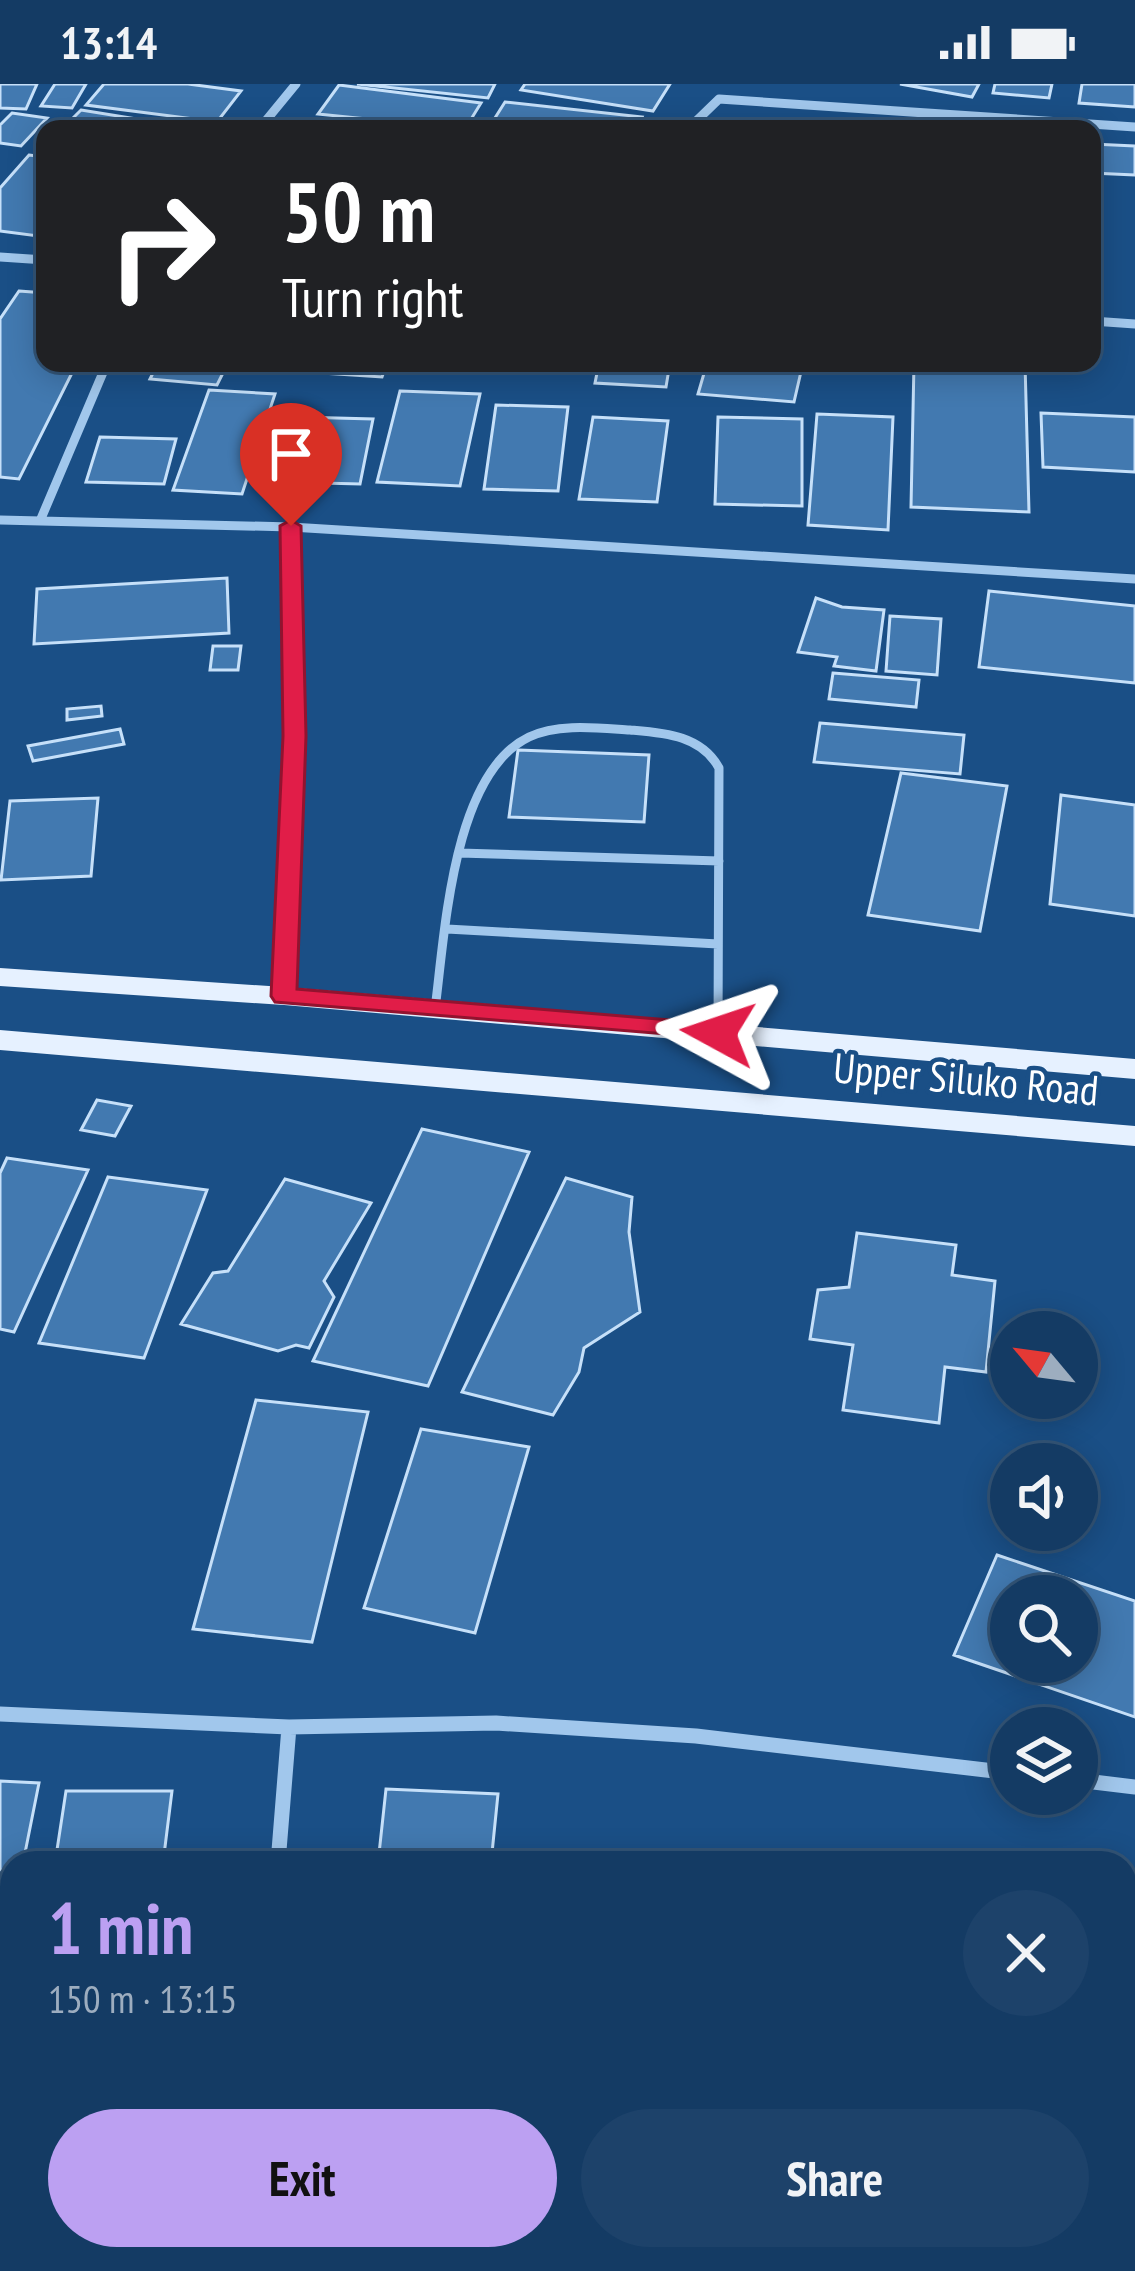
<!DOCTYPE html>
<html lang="en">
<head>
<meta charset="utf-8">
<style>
	:root { --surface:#143b64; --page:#1d426a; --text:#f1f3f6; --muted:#9dadbf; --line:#335578; --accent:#bca0f2 }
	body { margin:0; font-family:"PT Sans Narrow",sans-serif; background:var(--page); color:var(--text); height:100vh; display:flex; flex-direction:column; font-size:45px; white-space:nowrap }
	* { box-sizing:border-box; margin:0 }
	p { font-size:39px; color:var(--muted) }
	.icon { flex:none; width:66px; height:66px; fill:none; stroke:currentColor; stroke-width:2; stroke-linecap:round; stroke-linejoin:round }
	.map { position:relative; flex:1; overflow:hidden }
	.side { position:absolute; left:0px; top:1767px; width:1137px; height:420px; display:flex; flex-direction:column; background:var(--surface); border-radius:36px 36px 0 0; box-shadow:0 6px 30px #0003,0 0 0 3px var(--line) }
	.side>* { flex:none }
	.guide { position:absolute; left:36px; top:36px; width:1065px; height:252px; border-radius:24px; box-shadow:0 6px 30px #0003,0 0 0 3px var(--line); background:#202124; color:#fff; overflow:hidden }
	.needle { width:78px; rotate:299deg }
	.fabs { position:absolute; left:990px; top:1227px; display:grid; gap:24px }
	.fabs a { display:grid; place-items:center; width:108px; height:108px; border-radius:50%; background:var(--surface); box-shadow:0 6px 30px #0003,0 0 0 3px var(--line); font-size:60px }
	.pin { position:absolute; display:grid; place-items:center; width:102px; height:102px; color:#fff; margin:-123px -51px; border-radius:50% 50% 50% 0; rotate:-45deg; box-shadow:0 0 12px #0007 }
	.pin .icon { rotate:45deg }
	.me { position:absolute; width:132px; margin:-66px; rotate:275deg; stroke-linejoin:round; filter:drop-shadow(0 0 9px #0008) }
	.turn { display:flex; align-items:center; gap:42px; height:252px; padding:0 48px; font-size:54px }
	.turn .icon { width:156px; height:156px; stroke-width:2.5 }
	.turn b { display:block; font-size:84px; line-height:102px }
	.round { display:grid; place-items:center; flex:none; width:126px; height:126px; border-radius:63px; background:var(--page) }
	.overview { display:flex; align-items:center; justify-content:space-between; height:204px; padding:0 48px }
	h1 { font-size:72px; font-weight:700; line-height:90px; color:var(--accent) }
	.button { display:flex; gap:24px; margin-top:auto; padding:24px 48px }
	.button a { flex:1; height:138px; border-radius:72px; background:var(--accent); color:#111; font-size:48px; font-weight:700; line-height:138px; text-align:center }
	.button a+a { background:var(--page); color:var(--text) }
	.status { display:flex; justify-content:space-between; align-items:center; height:84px; padding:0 60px; background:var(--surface); direction:ltr }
	.status svg { height:33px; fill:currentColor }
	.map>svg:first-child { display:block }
	.building { fill:#4279b0; stroke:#c6e0f9; stroke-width:3; fill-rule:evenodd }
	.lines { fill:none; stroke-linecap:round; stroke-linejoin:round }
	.service { stroke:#a1c7ec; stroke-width:9 }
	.minor-far2 { stroke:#a1c7ec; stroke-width:9 }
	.minor-far1 { stroke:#a1c7ec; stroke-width:10 }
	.minor { stroke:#a1c7ec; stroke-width:15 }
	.primary { fill:#e6f1ff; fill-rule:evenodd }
	.route { fill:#e11d48; stroke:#92132f; stroke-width:3 }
	.labels { text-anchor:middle; stroke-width:9; stroke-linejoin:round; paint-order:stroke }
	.street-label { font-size:42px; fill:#fff; stroke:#1a4f86 }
</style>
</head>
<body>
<div class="status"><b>13:14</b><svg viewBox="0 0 49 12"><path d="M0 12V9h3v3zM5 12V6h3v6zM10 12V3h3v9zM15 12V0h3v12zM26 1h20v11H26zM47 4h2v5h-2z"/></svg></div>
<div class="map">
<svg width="1135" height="2187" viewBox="0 0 1135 2187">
	<rect width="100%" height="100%" fill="#1a4f86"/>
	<!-- building -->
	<path class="building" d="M0,0H37L26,25L0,24Z
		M55,0H86L72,24L41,22Z
		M104,0H188L241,7L217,38L86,21Z
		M357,0H495L488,14Z
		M525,0H670L653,27L521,6Z
		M900,0H979L972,13Z
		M995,0H1052L1049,14L993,9Z
		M1082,0H1135V23L1079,19Z
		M339,1L481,19L465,45L318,30Z
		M505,18L642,33L636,45H488Z
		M81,26L143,36L134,45H62Z
		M12,29L47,34L21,62L0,59V41Z
		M731,38L813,45H729Z
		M1092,60L1135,62V91L1092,89Z
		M29,71L45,73V144L38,152L0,147V104Z
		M19,207L45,209V279H77L19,395L0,393V235Z
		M158,279H228L217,301L150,295Z
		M307,279H387L382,293L304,288Z
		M599,279H670L666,303L595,299Z
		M707,279H803L794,318L698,310Z
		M914,279H1025L1029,428L911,423Z
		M209,306L275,310L242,410L173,406Z
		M400,307L480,310L460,402L377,398Z
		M496,321L568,323L558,407L484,405Z
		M1041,329L1135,333V388L1043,383Z
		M817,330L893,333L888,446L808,441Z
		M298,333L373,335L360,400L283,398Z
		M593,333L668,337L657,418L579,415Z
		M718,333L802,335V422L715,420Z
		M100,353L176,355L164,400L86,398Z
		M227,494L229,549L34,560L37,505Z
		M989,507L1135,522V599L979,583Z
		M816,514L842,523L884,526L876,587L834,582L837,573L798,568Z
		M890,532L941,535L937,591L886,587Z
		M213,562H241L238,586H210Z
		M833,589L919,596L916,623L829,615Z
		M101,622L102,632L67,636V625Z
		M820,639L964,651L960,690L814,678Z
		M120,645L124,660L33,677L28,662Z
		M518,666L649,671L644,738L509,733Z
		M901,689L1007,702L980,847L868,831Z
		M1061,711L1135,721V832L1050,820Z
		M98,714L91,792L1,796L10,717Z
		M97,1016L131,1022L115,1052L81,1046Z
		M422,1045L529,1068L428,1302L313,1277Z
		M7,1074L88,1086L14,1248L0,1245V1089Z
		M108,1093L207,1106L144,1274L39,1259Z
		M566,1094L632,1113L629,1148L640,1228L584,1264L579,1288L553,1331L462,1308Z
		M285,1095L371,1119L324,1197L334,1213L309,1264L296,1261L278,1267L181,1240L213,1189L228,1187Z
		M857,1149L956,1161L952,1191L995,1197L986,1288L945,1283L939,1339L843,1326L853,1261L810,1255L818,1206L849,1203Z
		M256,1316L368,1328L312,1558L193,1545Z
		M421,1345L529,1363L475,1549L364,1524Z
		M997,1471L1135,1517V1633L954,1571ZM1011,1512H1077V1578H1011Z
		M0,1697L39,1699L23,1779H12V1787L0,1786Z
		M386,1705L498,1710L491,1779H378Z
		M66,1707H172L163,1779H55Z
		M0,1808L12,1809V1878L0,1944Z
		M0,1981L12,1982V2092L0,2091Z
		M0,2123H12V2175H98L96,2187H0Z
		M985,2175H1067L1063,2187H1017Z"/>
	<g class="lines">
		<!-- service -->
		<path class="service" d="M460,769L719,777
			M447,845L718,860
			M435,925C445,850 452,690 529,653C558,639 598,644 630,646C664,649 701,651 719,684L718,949"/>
		<!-- minor-far2 -->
		<path class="minor-far2" d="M259,45L296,0
			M688,45L719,15L1135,43
			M0,173L45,176
			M1092,237L1135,240
			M0,436L291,443L1135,495
			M40,437L107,279
			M291,443L293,557"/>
		<!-- minor-far1 -->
		<path class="minor-far1" d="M284,912L294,652L293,554"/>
		<!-- minor -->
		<path class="minor" d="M0,1630L289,1643L496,1639L696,1652L1011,1689
			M1077,1696L1135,1703
			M278,1779L289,1643
			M232,2187L234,2175"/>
		<!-- primary -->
		<path class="primary" d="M0,884L284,903L1135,975V995L284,921L0,902Z
			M0,946L1135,1042V1062L0,966Z"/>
	</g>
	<!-- route -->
	<path class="route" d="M291,436L301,442L306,652L297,905L718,940L731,949L727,955L275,918L271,912L283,652L280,442Z"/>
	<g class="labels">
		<!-- street labels -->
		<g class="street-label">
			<text transform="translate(966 995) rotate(5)" y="15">Upper Siluko Road</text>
		</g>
	</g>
</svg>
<div class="fabs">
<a><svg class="needle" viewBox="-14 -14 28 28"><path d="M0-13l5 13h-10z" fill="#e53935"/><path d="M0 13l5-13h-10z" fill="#9dadbf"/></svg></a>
<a><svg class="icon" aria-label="sound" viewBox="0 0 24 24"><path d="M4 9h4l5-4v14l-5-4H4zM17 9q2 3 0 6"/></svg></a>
<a><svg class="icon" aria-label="search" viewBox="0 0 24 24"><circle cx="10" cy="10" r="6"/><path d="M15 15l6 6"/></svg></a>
<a><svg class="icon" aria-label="layers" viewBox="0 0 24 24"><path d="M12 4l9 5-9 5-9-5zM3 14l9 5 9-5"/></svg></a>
</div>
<div class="pin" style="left:291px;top:442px;background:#d93025"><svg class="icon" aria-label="arrive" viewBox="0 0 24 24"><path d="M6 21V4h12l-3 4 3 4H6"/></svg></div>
<svg class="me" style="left:718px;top:949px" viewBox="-20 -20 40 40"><path d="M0-17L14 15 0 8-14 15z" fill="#e11d48" stroke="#fff" stroke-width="4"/></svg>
<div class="guide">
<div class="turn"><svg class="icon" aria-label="right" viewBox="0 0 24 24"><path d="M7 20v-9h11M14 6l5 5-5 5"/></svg><div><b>50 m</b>Turn right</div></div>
</div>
<section class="side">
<div class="overview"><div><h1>1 min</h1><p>150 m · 13:15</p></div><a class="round"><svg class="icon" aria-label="close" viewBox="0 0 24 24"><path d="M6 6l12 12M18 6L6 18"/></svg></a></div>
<div class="button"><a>Exit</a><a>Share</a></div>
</section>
</div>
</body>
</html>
